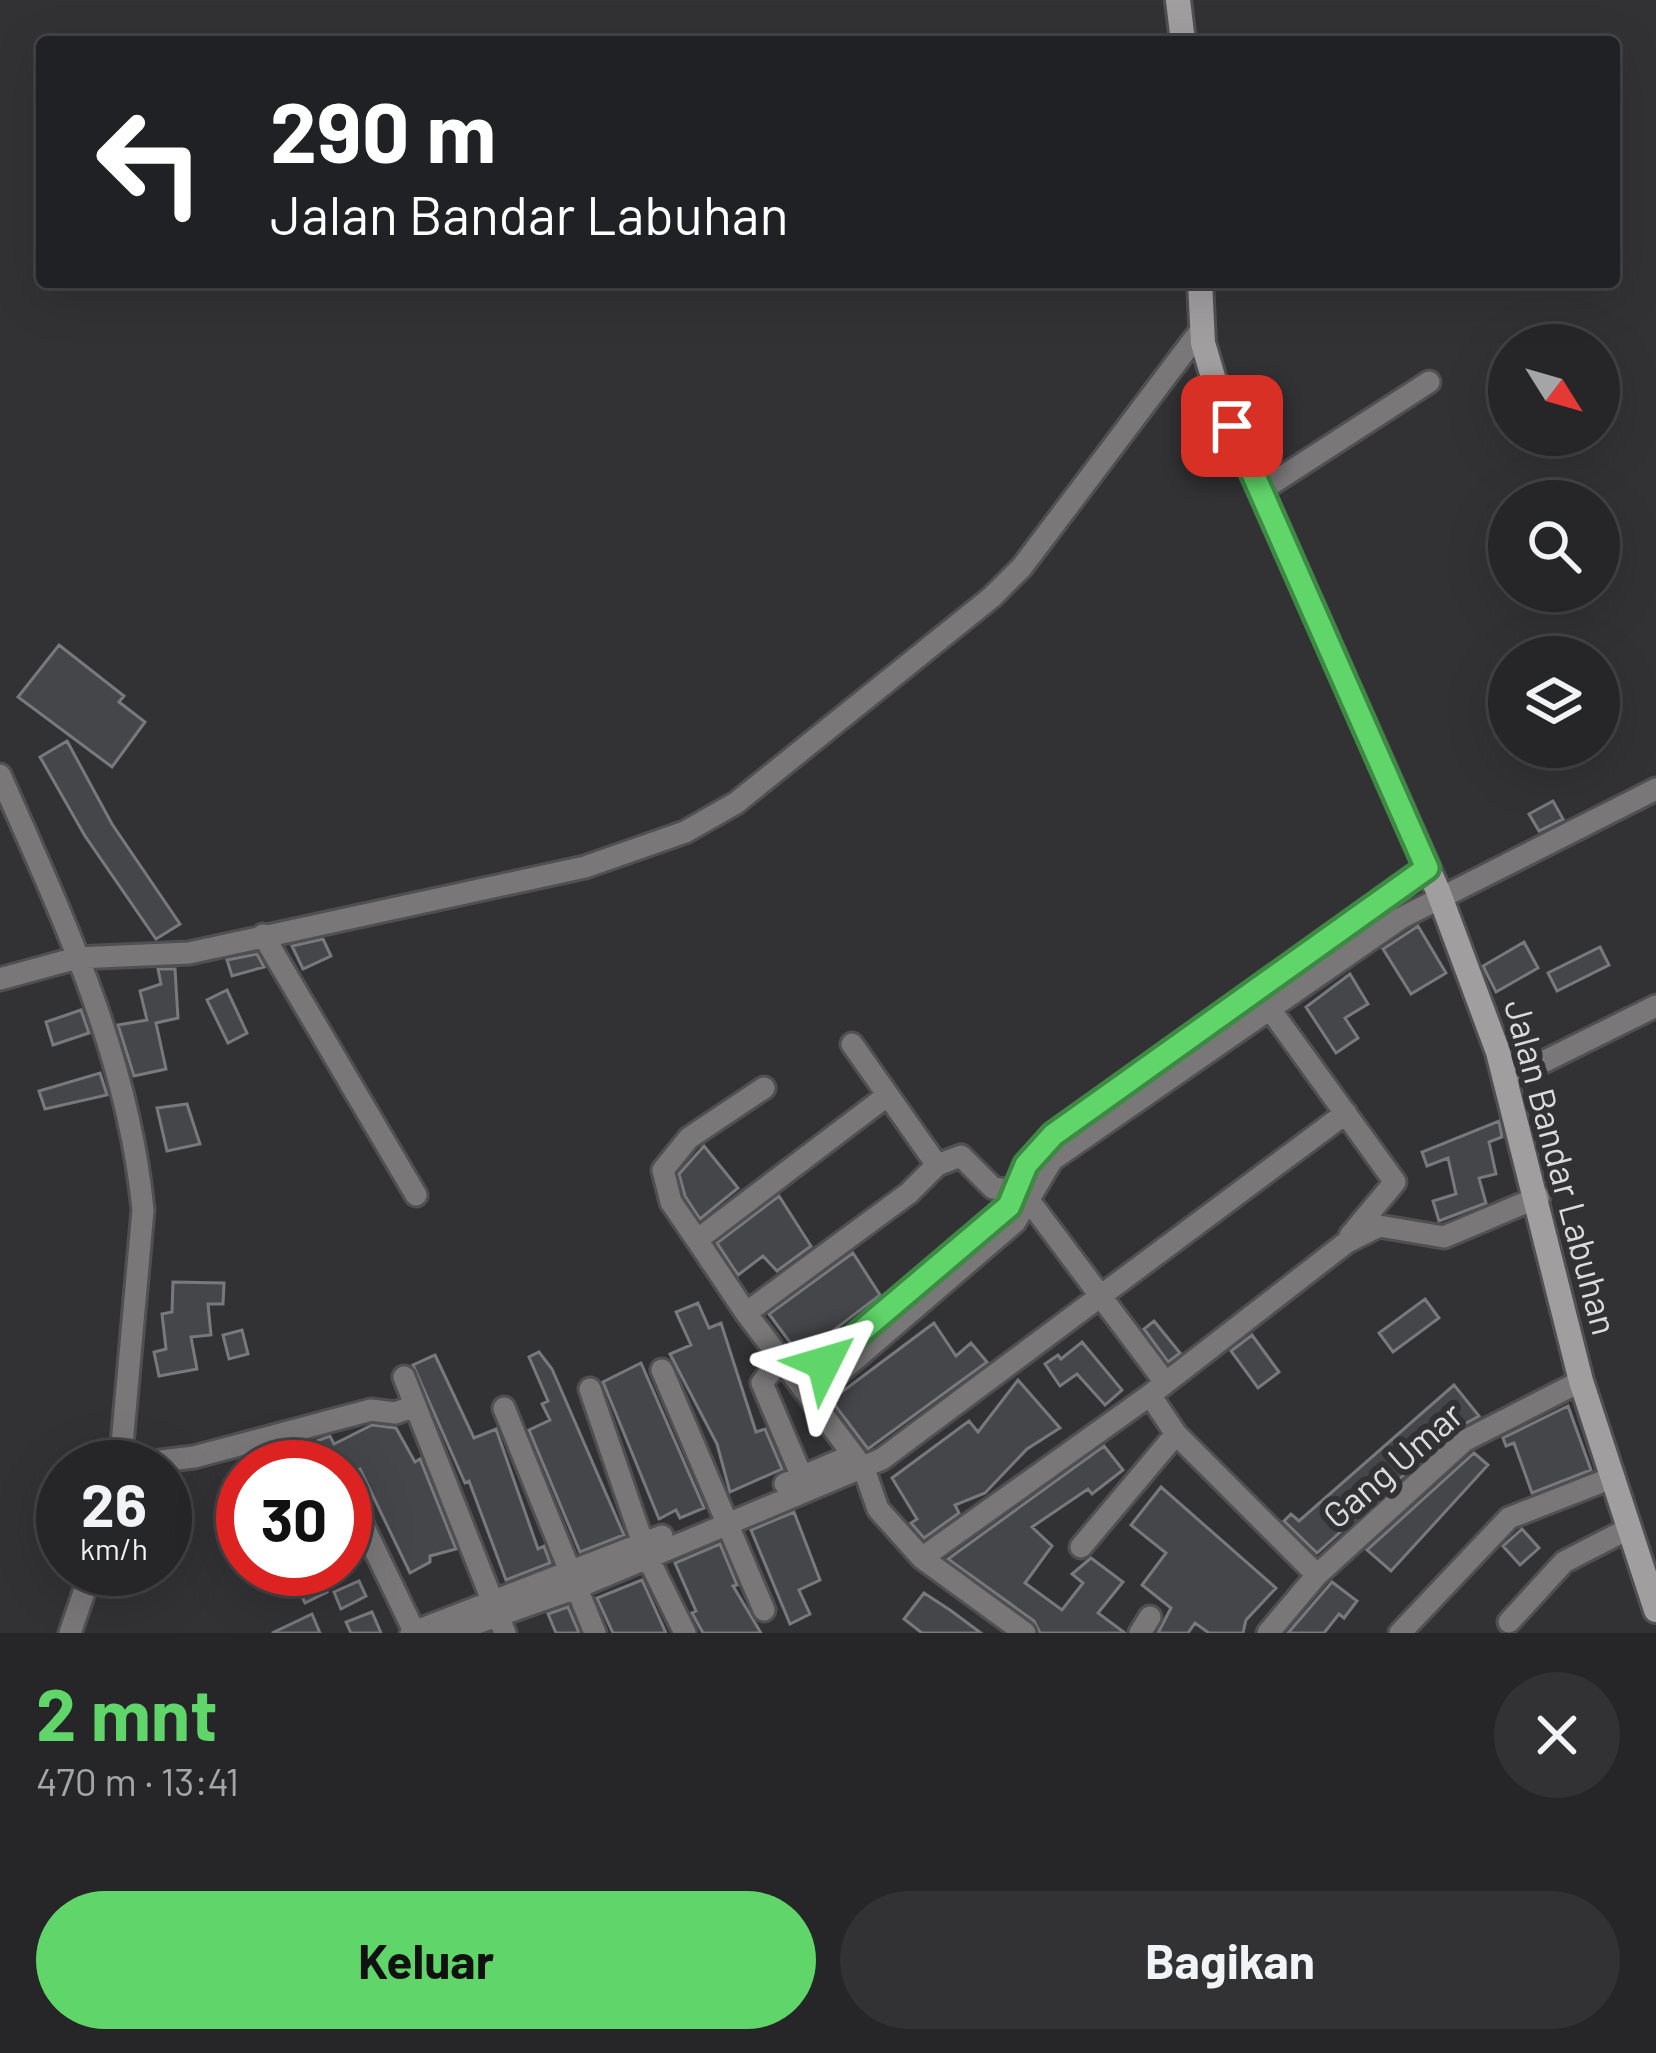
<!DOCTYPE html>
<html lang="id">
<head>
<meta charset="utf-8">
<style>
	:root { --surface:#262527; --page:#323133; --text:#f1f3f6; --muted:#a4a5a7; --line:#424244; --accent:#60d56a }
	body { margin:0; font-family:Barlow,sans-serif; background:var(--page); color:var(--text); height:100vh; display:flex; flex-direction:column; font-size:45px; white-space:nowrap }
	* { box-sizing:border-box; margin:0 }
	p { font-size:39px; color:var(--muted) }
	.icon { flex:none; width:66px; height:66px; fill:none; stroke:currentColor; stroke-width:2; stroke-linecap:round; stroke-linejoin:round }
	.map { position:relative; height:1633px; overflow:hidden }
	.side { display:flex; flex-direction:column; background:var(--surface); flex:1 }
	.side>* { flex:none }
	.banner { position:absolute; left:36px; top:36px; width:1584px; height:252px; border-radius:12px; box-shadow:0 12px 48px #0002,0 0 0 3px var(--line); background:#202124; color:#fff; overflow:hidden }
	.needle { width:78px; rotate:127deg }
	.buttons { position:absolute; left:1488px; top:324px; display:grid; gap:24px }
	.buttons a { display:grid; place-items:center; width:132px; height:132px; border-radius:50%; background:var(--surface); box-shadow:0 12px 48px #0002,0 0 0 3px var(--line); font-size:60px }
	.speed { position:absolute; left:36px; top:1440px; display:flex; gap:24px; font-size:60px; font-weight:700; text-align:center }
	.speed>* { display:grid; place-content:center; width:156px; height:156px; border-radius:50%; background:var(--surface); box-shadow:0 12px 48px #0002,0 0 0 3px var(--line); line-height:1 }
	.speed small { font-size:30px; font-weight:400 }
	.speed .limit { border:18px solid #d22; background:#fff; color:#111 }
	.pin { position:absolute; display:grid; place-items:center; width:102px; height:102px; color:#fff; margin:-51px; border-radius:24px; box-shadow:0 6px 18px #0006 }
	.me { position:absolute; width:132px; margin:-66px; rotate:50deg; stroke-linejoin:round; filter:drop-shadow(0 0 9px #0008) }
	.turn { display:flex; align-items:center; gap:42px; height:252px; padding:0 36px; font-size:54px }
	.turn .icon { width:156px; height:156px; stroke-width:2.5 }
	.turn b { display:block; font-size:84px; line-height:102px }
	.round { display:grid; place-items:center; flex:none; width:126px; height:126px; border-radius:63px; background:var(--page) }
	.head { display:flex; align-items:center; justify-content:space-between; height:204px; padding:0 36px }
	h1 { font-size:72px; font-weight:700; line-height:90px; color:var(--accent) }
	.action { display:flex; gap:24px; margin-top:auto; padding:24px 36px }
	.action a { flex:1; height:138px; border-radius:72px; background:var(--accent); color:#111; font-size:48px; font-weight:700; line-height:138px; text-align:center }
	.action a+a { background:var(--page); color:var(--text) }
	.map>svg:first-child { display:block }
	.building { fill:#454649; stroke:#78797d; stroke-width:3 }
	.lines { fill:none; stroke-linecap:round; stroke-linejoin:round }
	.street-casing { stroke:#504f52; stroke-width:27 }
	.secondary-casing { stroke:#504f52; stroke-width:30 }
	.street { stroke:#797778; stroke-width:21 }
	.secondary { stroke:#a19ea0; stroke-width:24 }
	.route-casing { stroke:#3e8a45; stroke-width:30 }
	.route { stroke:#60d56a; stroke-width:21 }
	.labels { text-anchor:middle; stroke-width:12; stroke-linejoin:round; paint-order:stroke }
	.street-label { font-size:36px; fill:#dbdadc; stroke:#323134 }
</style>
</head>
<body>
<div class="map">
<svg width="1656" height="1633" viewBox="0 0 1656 1633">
	<rect width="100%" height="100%" fill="#323134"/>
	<!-- building -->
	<path class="building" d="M59,645L124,696L119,702L145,722L112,767L18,697Z
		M67,741L112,824L180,924L156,939L85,836L40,757Z
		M1553,801L1563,819L1539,831L1529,814Z
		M1418,926L1446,973L1411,994L1383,949Z
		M323,939L331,956L303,969L292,946Z
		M1524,942L1538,968L1496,992L1483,966Z
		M1600,947L1609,965L1557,991L1548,973Z
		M257,954L264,967L232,976L227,960Z
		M158,969H175L178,1018L156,1023L166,1069L134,1076L118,1025L147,1020L140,991L161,984Z
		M1350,974L1368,1004L1345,1018L1358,1038L1336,1053L1306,1007Z
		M227,990L247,1033L228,1043L207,1000Z
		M81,1010L89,1033L53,1045L46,1022Z
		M100,1073L107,1095L45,1109L39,1091Z
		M187,1104L200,1144L167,1151L157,1108Z
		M1499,1121L1502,1137L1489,1142L1496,1174L1479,1178L1486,1203L1439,1221L1433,1201L1456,1194L1448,1158L1427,1166L1422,1152Z
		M704,1146L738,1188L700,1219L685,1196L679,1174Z
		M779,1196L811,1246L777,1271L763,1256L738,1275L717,1243Z
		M853,1253L880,1295L800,1356L769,1314Z
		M173,1282L224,1283L223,1304H208L211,1335L191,1337L197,1369L159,1376L154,1352L166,1349L162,1314L172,1312Z
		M1425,1299L1439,1318L1393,1352L1379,1333Z
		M698,1303L709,1328L721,1323L756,1432L765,1429L782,1469L730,1492L717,1444L670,1354L691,1345L676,1312Z
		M1154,1321L1180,1353L1168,1362L1144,1329Z
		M934,1323L956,1356L971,1343L987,1362L868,1449L831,1400Z
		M242,1330L248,1354L229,1359L223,1335Z
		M1252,1335L1279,1372L1258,1388L1231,1351Z
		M1082,1342L1122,1390L1105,1405L1077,1374L1060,1386L1045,1364L1058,1355L1061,1359Z
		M539,1352L552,1369L624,1535L580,1552L529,1430L550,1420L542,1404L548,1401L529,1357Z
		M435,1355L474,1438L496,1429L538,1549L544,1546L550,1563L506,1580L469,1481L465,1483L413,1365Z
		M641,1363L704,1508L680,1518L676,1510L659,1519L603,1382Z
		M1018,1380L1060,1428L1027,1449L985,1493L955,1505L959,1513L924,1538L911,1523L917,1519L892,1478L969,1421L978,1432Z
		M1454,1385L1479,1416L1454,1430L1317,1553L1284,1521L1291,1514L1299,1521Z
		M1568,1406L1591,1470L1532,1493L1514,1443L1506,1446L1503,1438Z
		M372,1425L396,1428L415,1462L420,1459L456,1549L430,1556V1562L410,1573L360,1469L349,1474L345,1467H321L311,1443L330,1436L334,1444Z
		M1104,1446L1123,1470L1092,1494L1088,1489L1032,1527L1052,1546L1025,1583L1062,1610L1083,1583L1072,1574L1091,1558L1123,1582L1098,1613L1125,1633H1040L1034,1621L948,1559Z
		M1474,1453L1488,1465L1391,1571L1367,1550Z
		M1161,1487L1276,1588L1246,1620L1243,1633H1209L1195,1623L1188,1633H1158L1171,1608L1142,1585L1166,1553L1131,1525Z
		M794,1512L820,1580L799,1590L810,1614L790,1624L751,1530Z
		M1522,1529L1539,1548L1520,1565L1503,1546Z
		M720,1544L737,1585L733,1586L761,1633H703L692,1613L696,1611L675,1563Z
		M289,1569H316L327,1592L305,1603Z
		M642,1580L666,1633H613L597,1598Z
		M359,1581L366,1596L341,1609L334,1592Z
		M1332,1582L1357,1601L1344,1618L1339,1614L1324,1633H1288Z
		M924,1593L950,1610L981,1633H922L904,1619Z
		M568,1607L579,1633H556L548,1614Z
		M372,1612L381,1633H351L346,1622Z
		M312,1614L320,1633H272Z"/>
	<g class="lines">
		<defs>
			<path id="street" d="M1262,490L1429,382
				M0,775C62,916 128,1054 143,1210L120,1467
				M263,935L416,1195
				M0,979L77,958L189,953L585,867L685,832L736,803L992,597L1022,567L1201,330
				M1262,998L1395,1182L1350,1236
				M852,1044L937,1165L909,1193L746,1313L864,1469L878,1509L922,1558L1025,1633
				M1507,1080L1656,1006
				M937,1165L961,1156L993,1188L1016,1191L1030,1202L1165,1382
				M697,1240L671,1202L663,1170L689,1138L764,1088
				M746,1313L697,1240L888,1095
				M782,1357L762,1383L802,1477
				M662,1370L764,1610
				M404,1377L505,1633
				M800,1383L1009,1206L1026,1165L1053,1135L1427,868
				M590,1389L648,1558L685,1633
				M810,1398L1015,1222L1052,1160L1401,918L1656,789
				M504,1408L595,1633
				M1176,1434L1317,1575
				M120,1466L194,1457L371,1410L395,1413L415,1406
				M785,1484L853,1455
				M345,1488L415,1633
				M1081,1547L1176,1434L1150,1395
				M922,1558L1150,1395L1347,1242L1379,1226L1444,1237L1539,1197
				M1509,1622L1564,1562L1626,1530
				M70,1633L92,1569
				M411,1633L662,1536
				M449,1633L576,1588L882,1459L1346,1113
				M1140,1633L1150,1617
				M1268,1633L1317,1575L1464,1441L1581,1381
				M1400,1633L1509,1518L1609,1479"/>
			<path id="secondary" d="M1178,0L1183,42
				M1200,282L1203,343L1218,394L1438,891L1498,1052L1581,1381L1656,1610"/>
		</defs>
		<!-- street casing -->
		<use href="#street" class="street-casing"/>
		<!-- secondary casing -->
		<use href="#secondary" class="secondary-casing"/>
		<!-- street -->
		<use href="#street" class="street"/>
		<!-- secondary -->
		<use href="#secondary" class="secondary"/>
	</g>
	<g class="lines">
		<defs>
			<path id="route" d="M824,1363L1009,1206L1026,1165L1053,1135L1427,868L1232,426"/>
		</defs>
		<!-- route casing -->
		<use href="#route" class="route-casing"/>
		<!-- route -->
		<use href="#route" class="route"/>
	</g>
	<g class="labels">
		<!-- street labels -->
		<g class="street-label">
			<text transform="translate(1561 1167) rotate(75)" y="13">Jalan Bandar Labuhan</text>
			<text transform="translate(1393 1465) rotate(-41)" y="13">Gang Umar</text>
		</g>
	</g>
</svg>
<div class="buttons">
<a><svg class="needle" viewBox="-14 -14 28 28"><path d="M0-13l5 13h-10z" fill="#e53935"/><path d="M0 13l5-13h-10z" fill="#a4a5a7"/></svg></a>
<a><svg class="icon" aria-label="search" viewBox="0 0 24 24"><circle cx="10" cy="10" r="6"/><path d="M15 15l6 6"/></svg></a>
<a><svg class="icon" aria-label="layers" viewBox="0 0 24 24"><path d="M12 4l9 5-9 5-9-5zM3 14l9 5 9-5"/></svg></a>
</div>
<div class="speed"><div>26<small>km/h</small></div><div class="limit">30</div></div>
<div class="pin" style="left:1232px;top:426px;background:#d93025"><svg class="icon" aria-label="arrive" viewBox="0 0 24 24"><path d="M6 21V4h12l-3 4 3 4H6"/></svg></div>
<svg class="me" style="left:824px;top:1363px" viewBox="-20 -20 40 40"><path d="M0-17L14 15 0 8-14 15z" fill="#60d56a" stroke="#fff" stroke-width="4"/></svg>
<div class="banner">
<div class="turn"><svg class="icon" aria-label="left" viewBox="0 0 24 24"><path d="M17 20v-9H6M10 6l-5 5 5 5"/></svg><div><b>290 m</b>Jalan Bandar Labuhan</div></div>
</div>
</div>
<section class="side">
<div class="head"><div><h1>2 mnt</h1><p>470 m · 13:41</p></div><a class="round"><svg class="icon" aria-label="close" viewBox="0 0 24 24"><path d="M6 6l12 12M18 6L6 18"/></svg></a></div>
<div class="action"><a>Keluar</a><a>Bagikan</a></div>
</section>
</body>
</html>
